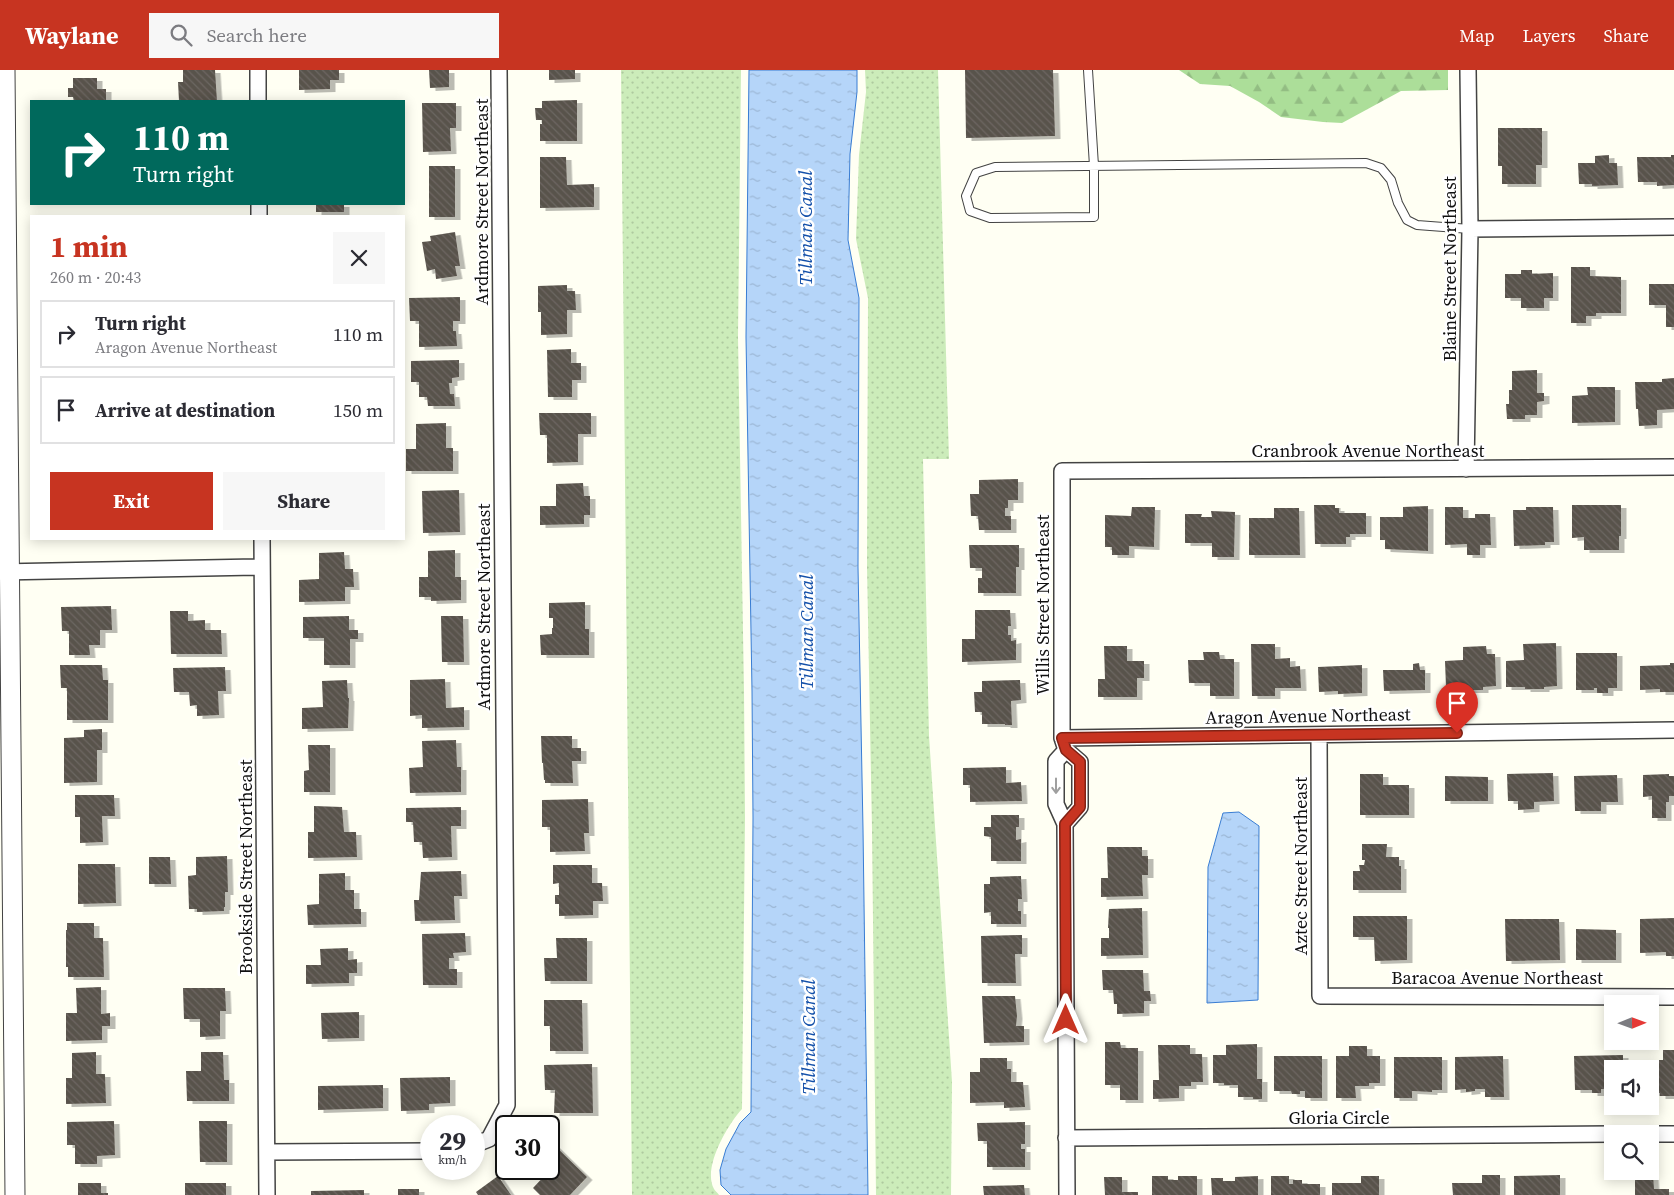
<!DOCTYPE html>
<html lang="en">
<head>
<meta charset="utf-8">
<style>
	:root { --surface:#fff; --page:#f7f7f7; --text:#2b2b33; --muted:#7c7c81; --line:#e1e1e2; --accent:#c73421 }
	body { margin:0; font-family:"Source Serif 4",serif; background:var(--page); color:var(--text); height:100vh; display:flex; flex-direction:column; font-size:19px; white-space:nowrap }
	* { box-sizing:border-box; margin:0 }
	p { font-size:16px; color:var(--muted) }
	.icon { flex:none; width:28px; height:28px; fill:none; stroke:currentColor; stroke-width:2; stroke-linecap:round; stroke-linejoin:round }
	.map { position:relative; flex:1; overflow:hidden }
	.details { position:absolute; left:30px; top:145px; width:375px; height:325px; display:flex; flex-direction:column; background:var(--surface); border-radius:0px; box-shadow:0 2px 12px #0003 }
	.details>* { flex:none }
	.banner { position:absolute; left:30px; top:30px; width:375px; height:105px; border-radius:0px; box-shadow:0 2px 12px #0003; background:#00695c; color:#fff; overflow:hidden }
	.needle { width:32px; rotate:89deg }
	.buttons { position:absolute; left:1604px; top:925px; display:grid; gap:10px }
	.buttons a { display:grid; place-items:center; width:55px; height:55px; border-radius:0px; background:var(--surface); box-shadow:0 2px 12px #0003; font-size:25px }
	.speed { position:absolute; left:420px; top:1045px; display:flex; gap:10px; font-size:25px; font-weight:700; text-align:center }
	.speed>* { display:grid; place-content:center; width:65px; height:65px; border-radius:50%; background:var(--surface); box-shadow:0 2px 12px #0003; line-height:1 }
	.speed small { font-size:12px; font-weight:400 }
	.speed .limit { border:2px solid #111; border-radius:8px; background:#fff; color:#111 }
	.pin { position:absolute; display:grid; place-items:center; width:42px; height:42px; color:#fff; margin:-51px -21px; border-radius:50% 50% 50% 0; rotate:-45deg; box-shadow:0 0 5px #0007 }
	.pin .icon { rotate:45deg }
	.me { position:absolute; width:55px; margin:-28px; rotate:0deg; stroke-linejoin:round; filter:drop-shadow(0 0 4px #0008) }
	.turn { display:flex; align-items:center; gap:18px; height:105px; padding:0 20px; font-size:22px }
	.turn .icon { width:65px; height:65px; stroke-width:2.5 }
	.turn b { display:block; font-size:35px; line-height:42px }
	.round { display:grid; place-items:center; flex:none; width:52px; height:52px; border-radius:0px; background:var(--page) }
	.overview { display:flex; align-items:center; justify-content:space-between; height:85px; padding:0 20px }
	h1 { font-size:30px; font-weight:700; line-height:38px; color:var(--accent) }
	.button { display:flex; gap:10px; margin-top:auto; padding:10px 20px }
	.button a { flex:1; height:58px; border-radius:0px; background:var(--accent); color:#fff; font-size:20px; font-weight:700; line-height:58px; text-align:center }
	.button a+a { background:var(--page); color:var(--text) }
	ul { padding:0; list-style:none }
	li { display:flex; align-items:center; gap:15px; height:68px; margin:0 10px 8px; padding:0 10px; border:2px solid var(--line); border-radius:0px }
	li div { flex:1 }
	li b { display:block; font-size:19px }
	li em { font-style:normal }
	header { display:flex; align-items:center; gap:30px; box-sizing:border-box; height:70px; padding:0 25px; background:var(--accent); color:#fff }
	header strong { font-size:24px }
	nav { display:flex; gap:28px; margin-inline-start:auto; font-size:18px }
	.search { width:350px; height:45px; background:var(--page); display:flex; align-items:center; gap:12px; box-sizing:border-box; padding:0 18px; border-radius:0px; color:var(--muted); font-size:19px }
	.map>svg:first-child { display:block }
	.grass { fill:url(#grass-dots) }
	.forest { fill:url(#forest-firs) }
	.water { fill:url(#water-ripples); stroke:#397dd3 }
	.building { fill:url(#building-back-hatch); filter:url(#shadow) }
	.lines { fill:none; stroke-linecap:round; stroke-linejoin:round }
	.service-casing { stroke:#434343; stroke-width:10 }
	.minor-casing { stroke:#434343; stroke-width:18 }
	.tertiary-casing { stroke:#434343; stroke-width:21 }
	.service { stroke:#fff; stroke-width:8 }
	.minor { stroke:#fff; stroke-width:15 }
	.tertiary { stroke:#fff; stroke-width:19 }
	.oneway { stroke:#9f9f9f }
	.route-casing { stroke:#812215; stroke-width:12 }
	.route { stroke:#c73421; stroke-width:9 }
	.labels { text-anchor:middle; stroke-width:5; stroke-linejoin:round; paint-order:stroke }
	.street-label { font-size:18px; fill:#101010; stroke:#fff }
	.water-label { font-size:19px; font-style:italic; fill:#124fa9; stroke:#fff }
</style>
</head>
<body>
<header>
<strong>Waylane</strong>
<div class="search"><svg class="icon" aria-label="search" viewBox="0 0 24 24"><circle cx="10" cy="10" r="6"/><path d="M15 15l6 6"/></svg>Search here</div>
<nav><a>Map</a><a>Layers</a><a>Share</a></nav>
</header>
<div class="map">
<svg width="1674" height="1125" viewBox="0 0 1674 1125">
	<defs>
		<pattern id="grass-dots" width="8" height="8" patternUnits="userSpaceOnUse" patternTransform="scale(1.25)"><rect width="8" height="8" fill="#ccecba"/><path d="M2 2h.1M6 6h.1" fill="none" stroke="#aec99f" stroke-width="1.8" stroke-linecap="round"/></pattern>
		<pattern id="forest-firs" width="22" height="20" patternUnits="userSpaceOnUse" patternTransform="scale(1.25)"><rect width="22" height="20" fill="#acde99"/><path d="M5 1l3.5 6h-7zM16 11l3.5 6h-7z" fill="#93bd83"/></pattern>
		<pattern id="water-ripples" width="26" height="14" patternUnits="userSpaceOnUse" patternTransform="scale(1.25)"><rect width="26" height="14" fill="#b5d5f9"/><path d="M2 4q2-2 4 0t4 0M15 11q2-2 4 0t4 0" fill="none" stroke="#9bb6d4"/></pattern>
		<pattern id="building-back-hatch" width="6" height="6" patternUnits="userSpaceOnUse" patternTransform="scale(1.25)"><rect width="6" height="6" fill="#59534c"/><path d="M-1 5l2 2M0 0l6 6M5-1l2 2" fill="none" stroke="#6c6761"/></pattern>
		<filter id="shadow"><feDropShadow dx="5.5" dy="3" stdDeviation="0" flood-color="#0004"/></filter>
	</defs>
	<rect width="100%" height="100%" fill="#fffff3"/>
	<!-- grass -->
	<path class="grass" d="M621,0H741L738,267L744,621L745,748L742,1039C728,1054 702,1098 714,1119C715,1121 718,1123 719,1125H632Z
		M865,0H938L949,389H923L929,666L952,1012L951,1125H876L872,759L867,497L868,228L856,169L859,85L866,22Z"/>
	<!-- forest -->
	<path class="forest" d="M1179,0H1448V20L1401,21L1342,53L1323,52L1281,47L1259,32L1230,16L1200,14Z"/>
	<!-- water -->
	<path class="water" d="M749,0H857V22L850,84L848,170L859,228L858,497L863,759L868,1125H731L721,1115L720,1100L726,1079L740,1053L751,1042L753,748L752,621L746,267Z
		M1239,742L1259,756L1258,930L1207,933L1208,797L1223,743Z"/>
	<!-- building -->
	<path class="building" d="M183,0H215L217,31H179L178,12H183Z
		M299,0H339V10H330V19L299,20Z
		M429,0H449V17L430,18Z
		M549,0H575V9L549,10Z
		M965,0H1053L1055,66L966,68Z
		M73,8H97V19H106V31H74L73,27H68V18H73Z
		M577,30V71H540V54H542V50H536L535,38H542V31Z
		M422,33H456V58H450L451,81L423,82Z
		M1498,58H1542V95H1536V114H1502V96H1498Z
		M1609,85V93H1617L1618,115L1592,116V114H1579L1578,93H1595V86Z
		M1671,85H1674V115L1657,116V112H1638L1637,87H1671Z
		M540,87H566L567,115L594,114V137L540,138Z
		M429,96H455V147H429Z
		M316,134H344V142H316Z
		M455,162L460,196H455L457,206L436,209L435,199L427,201L422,172L431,171L430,166Z
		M1571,197H1590V206L1621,207V243H1596V246H1586V253H1571Z
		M1521,200H1532V204L1553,203V228H1544V238H1521V228H1505V204H1521Z
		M1649,214H1674V257H1666V235H1649Z
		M567,215V221H575L576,240H567V264L541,265V242H538V216Z
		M460,227V251H453V261H456L457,276L419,277V251H410L409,228Z
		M571,279V293H581V310H572V327H548L547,280Z
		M459,290V307L452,308V313H449L450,324H454L455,336H428L427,327H419V312H411V291Z
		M1537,300V323H1544V331L1537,332V345H1525V349H1507L1506,334H1509V320H1512V301Z
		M1674,308V339L1657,340V355L1639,356L1638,339H1636L1635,312H1662V309Z
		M1587,317H1615V352L1572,353V326L1588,325Z
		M539,343H591V364H578V392L547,393V365H540Z
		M446,353V378H453V401H406V379H416V354Z
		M1018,409V430H1008V438H1005V446H1011V460H979L978,446H971L970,424H979V410Z
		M583,413L584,426H590V445H584V454L540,455V436H556V414Z
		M459,420L460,462L423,463L422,421Z
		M1314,435H1335V438H1339V443H1366V464H1350V467H1346V474H1315Z
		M1572,435H1621V466H1619V480H1584V467L1572,468Z
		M1428,436V481L1385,479V470H1380V447H1403V437Z
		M1132,437H1155L1154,477L1129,476V485H1112V477H1105V445L1131,446Z
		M1445,437H1463V448H1475V444H1490L1491,475H1480V485H1467V474L1445,475Z
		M1526,437H1553L1554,472H1545V475L1514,476L1513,440H1526Z
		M1274,438H1299L1300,485H1249V448H1274Z
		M1211,441L1235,442L1234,487H1212V473H1185V444H1202L1201,447H1212Z
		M969,475H1019V497H1016V523H978V508H982V498H970Z
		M455,480V507H461V530L431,531V527H419V507H428V481Z
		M344,482L345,499H353L354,517H345V531L299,532V510L319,509V483Z
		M585,532V559H589V585H541L540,565L552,564V558H553V548H549V533Z
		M111,536L112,560H100V575H89L90,585H69V561H62L61,537Z
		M975,540H1010L1011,556H1008V565H1011V571L1016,570V590L962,592V569H975Z
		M170,541H188V551L205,550V560H221L222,584H171Z
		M349,546V560H358V569H350V595H324V568H303V547Z
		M441,546H463L464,592H442Z
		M1556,573L1557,616L1544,617V619H1525V617H1506V591L1524,590L1523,574Z
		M1251,574H1275V589L1290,588V597L1300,596L1301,618H1275V626H1252Z
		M1104,576H1127V591H1144V608H1137V627H1098V609H1105Z
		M1486,576L1487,584H1495L1496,616L1483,617V620H1466V616L1446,617L1445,591L1463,590V577Z
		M1203,582H1219L1220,589H1234V626H1210V613H1189L1188,590H1204Z
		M1576,583H1617V618H1608V623H1597V618H1594V620H1576Z
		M1419,593L1420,600H1425V620L1384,621L1383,600H1413V594Z
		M1670,593H1674V622H1660V619L1640,620V596L1670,595Z
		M60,595H102L103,610H108V650H67V618H61Z
		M1362,595V623L1338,624V621L1319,622L1318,597Z
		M225,597L226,621H218L219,645L197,646V635L190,636L189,622H174L173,598Z
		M445,609L446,638L464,637V657L422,658V645L410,646V610Z
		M347,610L348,628H349L348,658L302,659V638L323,637L322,611Z
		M1020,610L1021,630L1011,631L1012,655H1005V654H982V642H975L974,622H982V611Z
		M102,659V680H97V712L64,713V668L84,667V660Z
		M541,666H572V678H581V691H572L573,713H545V710H544L543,693H542Z
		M456,670L457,697H461V722L410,723L409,698L423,697L422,671Z
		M308,675H330V722H304V701L309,700Z
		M1006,697V713L1021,712L1022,731L970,732V715H963V698Z
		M1553,703L1554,731L1534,732V739L1518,740V731H1508L1507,704Z
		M1360,704H1383V715H1409V745H1360Z
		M1669,704V706H1674V726H1669V732H1666V748H1652V726L1643,727V705Z
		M1617,705L1618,732H1601V741H1575L1574,706Z
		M1445,706L1488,707V731H1445Z
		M75,725H114L115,746H102L103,772L80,773V747H75Z
		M588,729L589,763H584L585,781L550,782V757H542V730Z
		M314,736L342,737L344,762H356L357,787L308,788V762H314Z
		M461,737V756H451L452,787L423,788L422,772H414L413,752H406V738Z
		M991,745H1019V757H1016V770L1021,769V791H991V767L984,766V757H991Z
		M1362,774H1387L1386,787H1399V796H1401V820H1353V801H1360L1359,795H1364L1365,790H1362Z
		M1107,777H1142V786H1148V805H1142L1143,826L1101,827V808H1108Z
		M227,786L228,822H225V837H224V841L197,842V839H189L188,806L196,805V787Z
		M149,787H170L171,814H149Z
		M78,794H115L116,833L78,834Z
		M553,795H592V813H602L603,831H593V845L559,846V834H555V825H559V813L553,814Z
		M461,801L462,826H454L455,850L415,851L414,830H419L421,802Z
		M345,803V820H354V839H361V854L308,855L307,835L319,834V804Z
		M1021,806L1022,829H1018V841H1021V854H991V842L984,843V814H990V807Z
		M1142,838L1143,885L1101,886V868H1109V858H1108L1109,839Z
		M1353,846H1407V890L1375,891L1374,867H1353Z
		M1674,848V886H1666V882L1640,883V849Z
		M1505,849H1559L1560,890L1506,891Z
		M67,853H94V868H103L104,907H68V897H66V860H67Z
		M1576,859L1616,860V890H1576Z
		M465,863L466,882L453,883L454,888H449V899H457V915H423L422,864Z
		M1022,865V884H1015L1016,913H982L981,866Z
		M556,868H587V911H545L544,888H557Z
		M348,878V890L357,889V903H349V913L306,914V895H321L320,879Z
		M1102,900H1143L1144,921H1150L1151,931H1144V943L1117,944V934H1114L1113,920H1103Z
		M101,917V944L110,943V956H102V970L66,971V943H77L76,918Z
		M183,918H225L226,941H220V966L200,967V949H184Z
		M982,926H1015L1017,946L1016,956H1024V972L984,973Z
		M544,930H582L583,981H550V956H544Z
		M359,942V968L322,969L321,943Z
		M1105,972H1120L1121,978H1138V1030H1120V1015H1105Z
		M1257,974V1009H1262V1029H1253V1027H1238V1015H1224V1013H1213V985H1226V975Z
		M1158,975H1190V984H1202L1203,1012H1191V1016H1179V1028L1153,1029V1010H1159Z
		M1349,976H1367V986H1380V1013H1369V1016H1355L1356,1028H1336V986H1349Z
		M1663,980H1674V1026H1660V1023H1653V1026H1650V999H1635V990H1663Z
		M96,982V1004H105L106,1033L66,1034V1008H72V983Z
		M201,982H223L224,1010H229V1031H187L186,1001H201Z
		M1623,985V999H1612V1027L1606,1028V1019H1601V1023H1592V1020H1575L1574,986Z
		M1274,986H1322V1028H1305V1021H1300V1024H1292L1291,1021H1274Z
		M1503,986L1504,1027H1485V1019H1475V1021L1466,1022V1019L1455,1020V987Z
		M1394,987H1442V1020H1432V1022L1412,1021V1028H1394Z
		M980,988H1007V999H1011V1012H1023L1025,1037L1004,1038V1032L970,1033V1002H980Z
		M592,994L593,1043H554L555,1020H545L544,995Z
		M450,1007V1033L429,1034V1040L401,1041L400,1008Z
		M383,1015V1038L318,1040V1016Z
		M114,1051L115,1085L97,1086V1094H75V1075H67V1052Z
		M199,1051H227V1092H200Z
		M1025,1052V1074H1021V1079H1025V1097H987V1071H978L977,1053Z
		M549,1070L587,1107L570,1125H540L533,1118L549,1101L546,1099H549Z
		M1653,1104L1654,1119H1669V1125H1635V1105Z
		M1482,1105H1500V1125H1453L1452,1113H1482Z
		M1560,1105V1125H1514V1106Z
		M498,1106L511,1125H478L476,1122Z
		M1152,1106H1168V1110H1178V1106H1197V1125H1152Z
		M1258,1106V1125H1212L1211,1108H1223V1111H1235V1107Z
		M1271,1106H1289V1114H1293V1110H1302V1114H1320V1125H1271Z
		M1361,1106H1379V1125H1332V1113H1361Z
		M1104,1107H1122V1122H1138V1125H1105Z
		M78,1113H101V1123H108V1125H78Z
		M185,1113H226V1125H185Z
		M1024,1115L1025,1125H984L983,1116Z
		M398,1119H419V1125H398Z
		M364,1120V1125H311V1121Z"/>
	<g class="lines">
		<defs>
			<path id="service" d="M1088,0L1094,96V147L990,148L970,141L966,126L976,103L995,97L1366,93L1381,98L1391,110L1398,133L1407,150L1417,155L1470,159"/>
			<path id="minor" d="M258,0V31
				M259,134V146
				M1470,159L1674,157
				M1466,399L1470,159L1468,0
				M262,469L267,1125
				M0,502L262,497
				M1319,665L1320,926L1674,927
				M1062,668L1674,660
				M1066,680L1056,691V734L1065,754L1067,1125
				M1065,754L1080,737V692L1066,680L1062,668V401L1674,397
				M1650,1064H1674
				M1066,1068L1612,1064
				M474,1075L489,1069L507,1035L499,0
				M267,1082L431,1081"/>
			<path id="tertiary" d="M5,0L15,1125"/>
		</defs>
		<!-- service casing -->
		<use href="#service" class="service-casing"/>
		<!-- minor casing -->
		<use href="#minor" class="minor-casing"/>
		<!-- tertiary casing -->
		<use href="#tertiary" class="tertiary-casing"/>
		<!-- service -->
		<use href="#service" class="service"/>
		<!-- minor -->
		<use href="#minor" class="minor"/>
		<!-- tertiary -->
		<use href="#tertiary" class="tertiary"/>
	</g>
	<!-- one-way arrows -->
	<defs><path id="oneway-shaft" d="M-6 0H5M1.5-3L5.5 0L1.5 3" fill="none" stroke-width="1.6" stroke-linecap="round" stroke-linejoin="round" transform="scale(1.25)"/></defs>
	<use class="oneway" href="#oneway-shaft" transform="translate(1056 716) rotate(90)"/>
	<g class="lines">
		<defs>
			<path id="route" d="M1066,950L1065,754L1080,737V692L1066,680L1062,668L1457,663"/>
		</defs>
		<!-- route casing -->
		<use href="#route" class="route-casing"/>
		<!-- route -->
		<use href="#route" class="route"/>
	</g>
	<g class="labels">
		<!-- street labels -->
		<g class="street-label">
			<text transform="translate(482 132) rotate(-90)" y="6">Ardmore Street Northeast</text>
			<text transform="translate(1450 199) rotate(-90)" y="6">Blaine Street Northeast</text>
			<text x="1368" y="387">Cranbrook Avenue Northeast</text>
			<text transform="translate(1043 535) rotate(-90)" y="6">Willis Street Northeast</text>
			<text transform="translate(484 537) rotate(-90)" y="6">Ardmore Street Northeast</text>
			<text transform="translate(1308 646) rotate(-1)" y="6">Aragon Avenue Northeast</text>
			<text transform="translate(1301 796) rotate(-90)" y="6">Aztec Street Northeast</text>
			<text transform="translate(246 797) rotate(-90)" y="6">Brookside Street Northeast</text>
			<text x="1497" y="914">Baracoa Avenue Northeast</text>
			<text x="1339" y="1054">Gloria Circle</text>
		</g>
		<!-- water labels -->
		<g class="water-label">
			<text transform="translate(805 158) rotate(-90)" y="7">Tillman Canal</text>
			<text transform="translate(806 562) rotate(-90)" y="7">Tillman Canal</text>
			<text transform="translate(808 967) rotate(-90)" y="7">Tillman Canal</text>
		</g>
	</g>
</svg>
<div class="buttons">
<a><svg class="needle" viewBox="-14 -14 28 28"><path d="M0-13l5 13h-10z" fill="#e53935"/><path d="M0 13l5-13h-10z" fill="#7c7c81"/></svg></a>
<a><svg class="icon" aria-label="sound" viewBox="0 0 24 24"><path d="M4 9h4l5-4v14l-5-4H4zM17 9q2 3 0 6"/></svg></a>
<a><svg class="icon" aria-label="search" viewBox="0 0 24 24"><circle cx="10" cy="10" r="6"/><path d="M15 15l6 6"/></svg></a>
</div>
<div class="speed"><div>29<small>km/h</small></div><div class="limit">30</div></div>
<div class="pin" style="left:1457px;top:663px;background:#d93025"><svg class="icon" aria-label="arrive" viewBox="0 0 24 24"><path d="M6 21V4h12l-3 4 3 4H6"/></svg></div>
<svg class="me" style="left:1066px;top:950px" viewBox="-20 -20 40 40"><path d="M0-17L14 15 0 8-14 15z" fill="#c73421" stroke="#fff" stroke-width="4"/></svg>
<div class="banner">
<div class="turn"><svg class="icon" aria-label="right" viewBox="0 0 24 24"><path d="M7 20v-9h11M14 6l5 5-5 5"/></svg><div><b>110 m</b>Turn right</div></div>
</div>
<section class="details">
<div class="overview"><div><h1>1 min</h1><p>260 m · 20:43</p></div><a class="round"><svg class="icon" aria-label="close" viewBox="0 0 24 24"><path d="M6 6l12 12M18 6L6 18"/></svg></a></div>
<ul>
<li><svg class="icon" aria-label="right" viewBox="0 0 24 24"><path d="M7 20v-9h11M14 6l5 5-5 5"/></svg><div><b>Turn right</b><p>Aragon Avenue Northeast</p></div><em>110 m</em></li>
<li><svg class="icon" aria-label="arrive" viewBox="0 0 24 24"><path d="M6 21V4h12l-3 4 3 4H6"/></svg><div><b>Arrive at destination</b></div><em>150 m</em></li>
</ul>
<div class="button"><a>Exit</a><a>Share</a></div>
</section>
</div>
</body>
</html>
